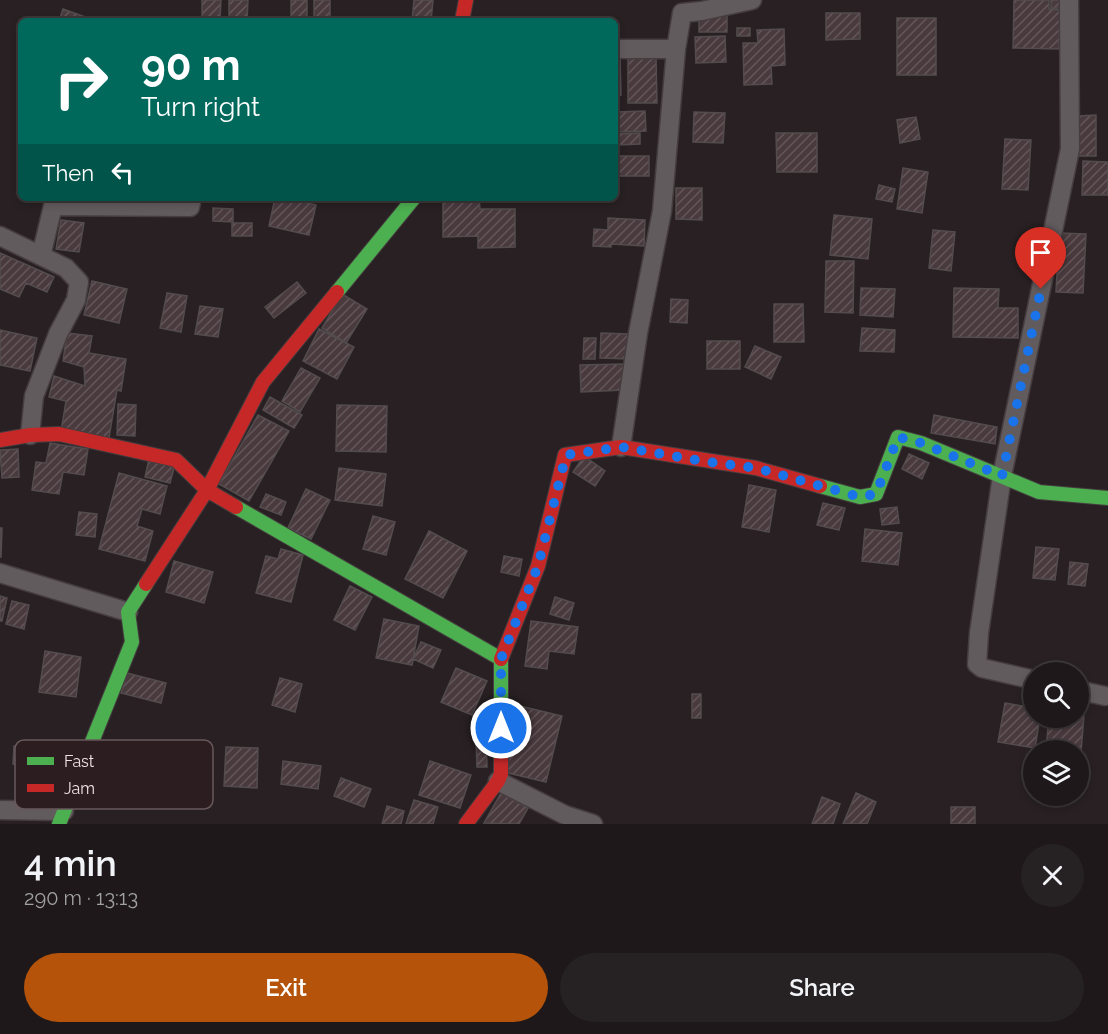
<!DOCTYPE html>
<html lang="en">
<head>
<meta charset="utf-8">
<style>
	:root { --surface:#1e181a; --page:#262123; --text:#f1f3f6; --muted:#a1a0a2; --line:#3c3739; --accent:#b45309 }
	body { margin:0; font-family:Raleway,sans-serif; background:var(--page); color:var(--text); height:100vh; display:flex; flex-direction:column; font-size:22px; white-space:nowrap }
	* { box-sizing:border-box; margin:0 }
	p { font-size:20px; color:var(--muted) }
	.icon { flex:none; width:33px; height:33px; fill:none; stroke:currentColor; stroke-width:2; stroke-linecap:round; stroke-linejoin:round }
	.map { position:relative; height:824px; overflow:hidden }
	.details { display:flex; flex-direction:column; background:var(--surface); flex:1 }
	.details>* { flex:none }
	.hud { position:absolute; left:18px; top:18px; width:600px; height:183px; border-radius:9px; box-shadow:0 3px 9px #0003,0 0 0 2px var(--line); background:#00695c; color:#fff; overflow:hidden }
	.tools { position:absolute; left:1023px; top:662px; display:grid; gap:12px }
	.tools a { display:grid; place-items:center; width:66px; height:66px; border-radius:50%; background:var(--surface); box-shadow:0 3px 9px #0003,0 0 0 2px var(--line); font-size:30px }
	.pin { position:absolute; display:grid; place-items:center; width:51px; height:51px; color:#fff; margin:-62px -26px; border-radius:50% 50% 50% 0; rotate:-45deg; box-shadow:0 0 6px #0007 }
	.pin .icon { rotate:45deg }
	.me { position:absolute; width:66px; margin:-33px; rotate:0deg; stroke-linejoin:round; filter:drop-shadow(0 0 4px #0008) }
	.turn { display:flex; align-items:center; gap:21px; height:126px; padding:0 24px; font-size:27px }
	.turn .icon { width:78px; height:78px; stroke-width:2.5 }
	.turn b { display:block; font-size:42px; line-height:51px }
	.then { display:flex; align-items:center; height:57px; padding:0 24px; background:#0003; gap:12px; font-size:22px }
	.round { display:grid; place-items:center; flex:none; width:63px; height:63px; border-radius:32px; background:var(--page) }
	.headline { display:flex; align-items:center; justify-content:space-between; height:102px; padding:0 24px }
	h1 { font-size:36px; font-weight:600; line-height:45px }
	.button { display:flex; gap:12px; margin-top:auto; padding:12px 24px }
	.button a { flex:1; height:69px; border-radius:36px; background:var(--accent); color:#fff; font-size:24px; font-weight:600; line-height:69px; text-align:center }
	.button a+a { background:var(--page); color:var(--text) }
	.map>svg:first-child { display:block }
	.building { fill:url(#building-hatch); stroke:#534c4e; stroke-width:1.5 }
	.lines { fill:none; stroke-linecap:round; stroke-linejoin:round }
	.street-casing { stroke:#453d3f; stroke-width:21 }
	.fast-casing { stroke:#453d3f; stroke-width:16 }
	.jam-casing { stroke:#453d3f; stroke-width:16 }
	.street { stroke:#625b5d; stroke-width:18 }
	.fast { stroke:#4caf50; stroke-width:14 }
	.jam { stroke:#c62828; stroke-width:14 }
	.route { stroke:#1a73e8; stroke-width:10; stroke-dasharray:0 18 }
	.key { fill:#2c1d20; stroke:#66585b; stroke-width:1.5 }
	.key-label { font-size:16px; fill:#ede2e4 }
</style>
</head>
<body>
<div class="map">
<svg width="1108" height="824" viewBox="0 0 1108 824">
	<defs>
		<pattern id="building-hatch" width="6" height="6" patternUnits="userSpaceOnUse" patternTransform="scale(1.5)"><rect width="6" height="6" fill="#493a3e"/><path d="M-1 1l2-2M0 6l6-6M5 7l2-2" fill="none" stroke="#64565a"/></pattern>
	</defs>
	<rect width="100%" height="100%" fill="#282022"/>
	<!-- building -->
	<path class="building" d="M202,0H221L220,18L202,17Z
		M229,0H248L247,21H229Z
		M291,0H307V21H291Z
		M314,0H330V21H314Z
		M414,0H433L431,21H412Z
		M1014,0H1049V9L1060,10L1059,49L1013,48Z
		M1051,0H1061L1060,8H1051Z
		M63,9L91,19V21H59Z
		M826,13H860V39L826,40Z
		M699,15H727V32H699Z
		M897,18H936V75H897Z
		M737,28H750V36H737Z
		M784,29L785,65L771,66L772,84L744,85L743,43H758L757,30Z
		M725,36L726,62L696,63L695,37Z
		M615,57H620L621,95L615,96Z
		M628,57H656L657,103H628Z
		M645,111L646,131L617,132V112Z
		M694,112L725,113L723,143L693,142Z
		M1096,115V156H1079V116Z
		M916,117L920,139L900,143L897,120Z
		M640,133V144L618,145V134Z
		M776,133H817V172H777Z
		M1005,139L1031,140L1028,190L1002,189Z
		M615,156H649V176H615Z
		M1083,161L1108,162V195H1082Z
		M903,168L928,172L922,213L897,209Z
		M879,185L895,189L892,202L876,199Z
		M676,188H702V220L676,219Z
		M275,198H286L316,205L309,235L269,226Z
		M443,198H479L480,209H515V247L478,248V236L443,237Z
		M213,208L233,209V222L213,221Z
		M834,215L872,219L868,259L830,255Z
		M608,218L645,220L644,246L611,244V247L593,246L594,229L608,230Z
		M61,220L84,223L79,252L56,249Z
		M232,223H252V236H232Z
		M933,230L955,232L951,271L929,268Z
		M1059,233L1086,234L1083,293L1056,292Z
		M0,253L54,277L47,292L26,283L19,297L0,289Z
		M826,261H854L853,313L825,312Z
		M92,281L127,289L119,323L84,315Z
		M297,282L306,293L274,318L265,307Z
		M861,288L895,289L893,317L860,315Z
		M954,288L999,289L998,308H1018V338L953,337Z
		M167,293L187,296L181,332L160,328Z
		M342,294L367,309L346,343L322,328Z
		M671,299L688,300L687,323L670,322Z
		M774,304H803L804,342H774Z
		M200,306L223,309L218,337L195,334Z
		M862,328L895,330L894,352L860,351Z
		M319,329L354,347L337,379L303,361Z
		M0,330L37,338L30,371L0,365Z
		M67,333L92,336L89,353L126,359L121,391L117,390L109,438L61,431L66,401L49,397L54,376L85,386L84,367L63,361Z
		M601,333L630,334L629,359L600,358Z
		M584,338H596L595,359H583Z
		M707,341H740V369H707Z
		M755,346L781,357L771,379L745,367Z
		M623,364L624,390L581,392L580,365Z
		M301,368L320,378L300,412L282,401Z
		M270,397L302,415L294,428L263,410Z
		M118,404L136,405L135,436L117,435Z
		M337,405L387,406L386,452L336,451Z
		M258,415L289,431L249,501L219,484Z
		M934,415L997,427L995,444L931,433Z
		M50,443L88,449L84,475L63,472L59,494L32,490L36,462L46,463Z
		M18,449L19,477L2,478L0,450Z
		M909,454L929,463L922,479L902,469Z
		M584,456L605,471L595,486L573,472Z
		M149,459L175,464L170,483L145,477Z
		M339,468L386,474L382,506L335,500Z
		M119,473L167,486L160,514L142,509L137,526L153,531L145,561L99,549Z
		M749,485L776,490L769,532L742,527Z
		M306,489L330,500L311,539L288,528Z
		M266,494L286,502L281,515L260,507Z
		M823,503L845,508L839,530L817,525Z
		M897,507L899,523L882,525L880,509Z
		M79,512L97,514L95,537L76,535Z
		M373,516L395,522L386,555L363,549Z
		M0,528H2L1,557H0Z
		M865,529L902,533L898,565L862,561Z
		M429,531L467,551L443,598L405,579Z
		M1036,547L1059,549L1055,580L1033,578Z
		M281,549L303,555L291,602L256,593L266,556L278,559Z
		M504,556L522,559L519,576L501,572Z
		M174,561L213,572L204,603L166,592Z
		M1070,562L1088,564L1085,586L1068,584Z
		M350,586L372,597L355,630L334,620Z
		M0,596L7,598L2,621H0Z
		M555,597L574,603L569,620L550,614Z
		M12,601L29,605L24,629L6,624Z
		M384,619L419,626L412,665L376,658Z
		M531,621L578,627L574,654L549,651L547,669L525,666Z
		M421,642L441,650L433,668L413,659Z
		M45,651L81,657L76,697L39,692Z
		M456,668L487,681L472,715L441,702Z
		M127,673L166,683L161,703L121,693Z
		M280,678L302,684L295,712L272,705Z
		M692,694H701V718H692Z
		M1005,703L1034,708V717H1040L1035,748L998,742Z
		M520,706L562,716L546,782L504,772Z
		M1078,715H1084L1081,752L1078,750L1046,749L1049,717H1078Z
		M476,737H486L487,767H477Z
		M14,746H28L27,765L13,764Z
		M226,747L258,748L257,788L224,786Z
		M283,761L321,766L318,789L281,784Z
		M430,761L471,775L460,808L419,795Z
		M341,778L371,789L364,807L334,796Z
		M501,793L528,808L519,824L484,823Z
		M856,793L876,802L867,824H843Z
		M822,797L840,804L833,824H812Z
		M414,800L438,807L433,824H406Z
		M387,806L404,811L401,824H382Z
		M951,807H975V824H951Z"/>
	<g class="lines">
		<defs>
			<path id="street" d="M615,49H676L682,13L702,11L752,0
				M0,236L66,268L79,282L76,300L58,334L34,396L30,435
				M41,256L53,206L190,207L192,198
				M621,447L638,333L662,211L676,49
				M0,573L128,612
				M1034,680L982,668L977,664L979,633L1002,476L1070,149L1069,0
				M1078,690L1105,696
				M498,781L565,815L593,824
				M0,810L64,811"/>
			<path id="fast" d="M337,292L414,198
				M820,486L860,497L876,494L898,437L921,443L1039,492L1108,498
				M236,507L501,659V749
				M59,824L132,642L128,612L146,584"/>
			<path id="jam" d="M462,21L466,0
				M0,440L30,435L59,434L176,460L207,490L236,507
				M146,584L207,490L263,382L337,292
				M501,659L538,566L565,455L621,447L756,468L820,486
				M466,824L498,781L501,774V749"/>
		</defs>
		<!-- street casing -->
		<use href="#street" class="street-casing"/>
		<!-- fast casing -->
		<use href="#fast" class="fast-casing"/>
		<!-- jam casing -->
		<use href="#jam" class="jam-casing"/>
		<!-- street -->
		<use href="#street" class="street"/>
		<!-- fast -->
		<use href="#fast" class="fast"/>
		<!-- jam -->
		<use href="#jam" class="jam"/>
	</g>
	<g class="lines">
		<!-- route -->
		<path class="route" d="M501,728V659L538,566L566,455L621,447L708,462L756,468L860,497L876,494L898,437L921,443L1002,476L1041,289"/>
	</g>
	<!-- legend -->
	<rect x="15" y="740" width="198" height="69" rx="9" class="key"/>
	<rect x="27" y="757" width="27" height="8" fill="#4caf50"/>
	<rect x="27" y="784" width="27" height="8" fill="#c62828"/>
	<g class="key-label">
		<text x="64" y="767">Fast</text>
		<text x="64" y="794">Jam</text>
	</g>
</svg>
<div class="tools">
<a><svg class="icon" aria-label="search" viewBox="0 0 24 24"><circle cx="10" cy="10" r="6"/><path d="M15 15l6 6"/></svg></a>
<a><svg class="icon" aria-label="layers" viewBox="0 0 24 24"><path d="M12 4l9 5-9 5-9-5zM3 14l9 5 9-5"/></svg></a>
</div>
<div class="pin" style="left:1041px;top:289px;background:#d93025"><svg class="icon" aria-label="arrive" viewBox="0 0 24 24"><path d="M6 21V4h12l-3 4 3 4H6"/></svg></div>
<svg class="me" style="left:501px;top:728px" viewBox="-20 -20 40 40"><circle r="17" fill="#1a73e8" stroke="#fff" stroke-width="3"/><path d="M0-11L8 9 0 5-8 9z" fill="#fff"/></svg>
<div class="hud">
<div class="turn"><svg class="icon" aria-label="right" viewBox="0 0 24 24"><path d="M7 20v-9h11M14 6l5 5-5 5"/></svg><div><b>90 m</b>Turn right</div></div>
<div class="then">Then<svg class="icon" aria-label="left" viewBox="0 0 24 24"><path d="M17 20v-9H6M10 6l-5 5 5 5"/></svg></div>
</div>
</div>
<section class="details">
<div class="headline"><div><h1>4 min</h1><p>290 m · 13:13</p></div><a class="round"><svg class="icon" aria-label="close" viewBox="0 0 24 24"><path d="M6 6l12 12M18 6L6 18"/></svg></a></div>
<div class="button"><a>Exit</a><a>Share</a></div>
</section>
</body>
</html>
